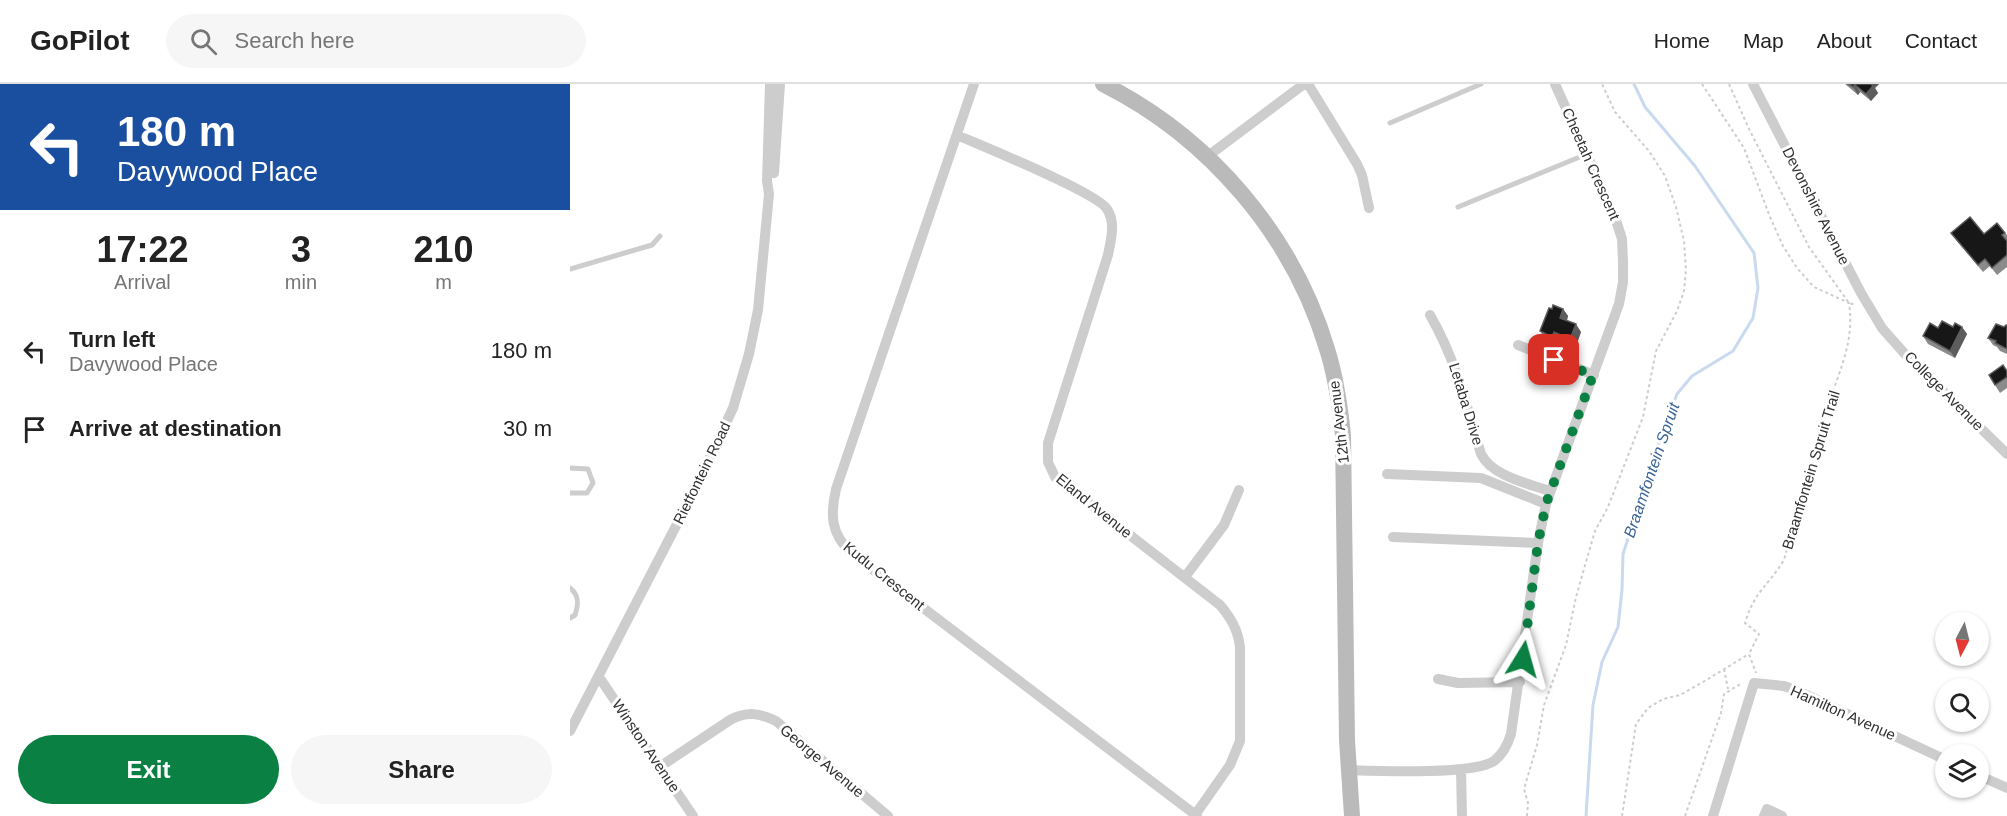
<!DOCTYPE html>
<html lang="en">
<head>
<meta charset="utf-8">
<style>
	:root { --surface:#fff; --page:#f6f6f6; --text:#222; --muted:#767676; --line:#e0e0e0; --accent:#0b8043 }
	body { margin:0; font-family:Arial,sans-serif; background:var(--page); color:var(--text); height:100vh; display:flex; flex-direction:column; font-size:22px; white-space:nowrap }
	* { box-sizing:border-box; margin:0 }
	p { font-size:20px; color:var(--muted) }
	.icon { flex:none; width:33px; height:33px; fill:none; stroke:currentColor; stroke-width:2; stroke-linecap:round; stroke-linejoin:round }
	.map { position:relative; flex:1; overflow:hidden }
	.sheet { display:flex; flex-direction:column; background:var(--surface); width:570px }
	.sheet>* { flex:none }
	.banner { background:#1a4fa0; color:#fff; overflow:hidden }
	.needle { width:39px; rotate:187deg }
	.tools { position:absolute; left:1365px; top:528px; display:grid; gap:12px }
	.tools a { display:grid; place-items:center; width:54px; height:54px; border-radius:50%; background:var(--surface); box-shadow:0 2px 4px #0004; font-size:30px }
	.pin { position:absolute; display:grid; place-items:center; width:51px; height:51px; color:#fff; margin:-26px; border-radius:12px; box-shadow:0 3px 9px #0006 }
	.me { position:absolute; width:66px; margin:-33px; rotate:8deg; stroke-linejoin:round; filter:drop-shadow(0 0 4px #0008) }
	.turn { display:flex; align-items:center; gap:21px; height:126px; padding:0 18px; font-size:27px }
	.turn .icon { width:78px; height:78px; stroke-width:2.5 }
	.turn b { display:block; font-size:42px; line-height:51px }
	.eta { display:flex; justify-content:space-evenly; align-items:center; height:102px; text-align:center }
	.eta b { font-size:36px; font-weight:700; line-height:42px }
	.cta { display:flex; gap:12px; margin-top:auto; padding:12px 18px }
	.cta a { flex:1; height:69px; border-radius:36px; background:var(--accent); color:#fff; font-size:24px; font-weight:700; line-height:69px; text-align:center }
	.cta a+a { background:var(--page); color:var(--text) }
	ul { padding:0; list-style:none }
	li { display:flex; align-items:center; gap:18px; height:78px; padding:0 18px }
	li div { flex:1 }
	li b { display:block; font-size:22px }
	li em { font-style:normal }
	header { display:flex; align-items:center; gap:36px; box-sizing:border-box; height:84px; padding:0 30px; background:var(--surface); border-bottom:2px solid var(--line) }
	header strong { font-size:28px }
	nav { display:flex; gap:33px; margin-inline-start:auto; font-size:21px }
	.search { width:420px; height:54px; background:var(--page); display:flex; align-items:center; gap:15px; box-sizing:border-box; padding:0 21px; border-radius:33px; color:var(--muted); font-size:22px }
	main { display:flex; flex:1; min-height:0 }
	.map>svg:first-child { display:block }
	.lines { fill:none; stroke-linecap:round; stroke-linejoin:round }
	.stream { stroke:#c9daee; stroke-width:3 }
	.path { stroke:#cdcdcd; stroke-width:2; stroke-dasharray:3 3; stroke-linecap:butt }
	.lane { stroke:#cdcdcd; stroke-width:5 }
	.street { stroke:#cdcdcd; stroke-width:10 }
	.secondary { stroke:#bababa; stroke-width:16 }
	.wall { fill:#8b8b8b }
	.shaded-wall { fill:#5d5d5d }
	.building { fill:#171717; stroke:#5d5d5d; stroke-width:1.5 }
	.route { stroke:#0b8043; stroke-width:10; stroke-dasharray:0 18 }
	.labels { text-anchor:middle; stroke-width:6; stroke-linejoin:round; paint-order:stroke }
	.street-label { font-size:15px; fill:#303030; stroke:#fff }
	.water-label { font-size:16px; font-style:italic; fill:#396597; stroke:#fff }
</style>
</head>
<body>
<header>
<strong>GoPilot</strong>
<div class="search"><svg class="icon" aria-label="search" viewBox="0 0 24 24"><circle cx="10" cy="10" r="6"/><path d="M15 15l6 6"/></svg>Search here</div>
<nav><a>Home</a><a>Map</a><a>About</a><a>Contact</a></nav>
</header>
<main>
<section class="sheet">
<div class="banner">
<div class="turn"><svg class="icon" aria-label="left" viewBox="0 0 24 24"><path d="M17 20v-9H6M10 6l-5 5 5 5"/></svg><div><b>180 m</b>Davywood Place</div></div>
</div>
<div class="eta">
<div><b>17:22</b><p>Arrival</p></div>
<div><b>3</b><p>min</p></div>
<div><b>210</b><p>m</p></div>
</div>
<ul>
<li><svg class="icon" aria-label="left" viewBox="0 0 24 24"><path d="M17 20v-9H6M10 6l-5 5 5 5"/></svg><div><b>Turn left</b><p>Davywood Place</p></div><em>180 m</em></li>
<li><svg class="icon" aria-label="arrive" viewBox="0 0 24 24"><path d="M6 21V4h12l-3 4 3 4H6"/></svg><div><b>Arrive at destination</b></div><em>30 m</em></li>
</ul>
<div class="cta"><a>Exit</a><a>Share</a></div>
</section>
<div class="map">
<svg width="1437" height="732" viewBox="0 0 1437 732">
	<rect width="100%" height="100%" fill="#fff"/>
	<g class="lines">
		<!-- stream -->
		<path class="stream" d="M1016,732L1023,621L1032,578L1048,543L1052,506L1053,470L1092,350L1107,310L1122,292L1163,267L1183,234L1188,204L1184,169L1125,82L1075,23L1064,0"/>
		<!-- path -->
		<path class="path" d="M1132,0L1174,64L1200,133L1213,162L1227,184L1244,203L1279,219C1285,260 1268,288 1257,326C1242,376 1228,426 1214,476C1198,502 1184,508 1175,539L1189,550L1179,570L1186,589
			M1159,0L1179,45L1239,163L1279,219L1286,221
			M1154,585L1158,605
			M957,732L958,719L954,705L967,661L974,621L996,561L1006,513L1020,464L1025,447L1038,423L1073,333L1086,267L1107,227L1114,207L1116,186L1114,157L1106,123L1095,92L1079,67L1045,28L1032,0
			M1052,732L1066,640L1078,624L1093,615L1110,611L1133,598L1179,570
			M1115,732L1151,629L1154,610L1172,599"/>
		<!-- lane -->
		<path class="lane" d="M820,39L911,0
			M888,123L1017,70
			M0,185L82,161L90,152
			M0,384L18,385L23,399L17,409H0
			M0,504C9,511 9,520 5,531L0,534"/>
		<!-- street -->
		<path class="street" d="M404,0L266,405C260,432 261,449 281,469L627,732
			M738,0L787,80L792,91L799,124
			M1183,0L1291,209L1312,244L1334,269L1437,370
			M387,51C412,62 526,108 537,125C546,139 541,155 538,171L478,359V378L485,393L650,521C661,534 668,546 670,563V657L660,681L625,731
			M638,72L734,0
			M204,89L210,0
			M860,231C886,276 896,320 911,370C922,392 957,399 979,407
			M948,261L1024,291
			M817,390L911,394L976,420
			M823,453L968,459
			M615,493L654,441L669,406
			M29,593L123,732
			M868,595L888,599L950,598
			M0,647L123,409L163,324L179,270L188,226L199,110L197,97L200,0
			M91,682L160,636C177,627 189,629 206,637L318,732
			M891,685L892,732
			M779,686C808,687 903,691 924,677C933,670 938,660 941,650L968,459L976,420L1049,220L1053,198V178L1052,155L1045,133L985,0
			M1408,691L1437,704
			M1143,732L1184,599L1214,602L1226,606L1376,676
			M1194,732L1197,725L1212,732"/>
		<!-- secondary -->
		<path class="secondary" d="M533,0C639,53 723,151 757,265C766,293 770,322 773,351L777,656L782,732"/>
	</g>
	<!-- wall -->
	<path class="wall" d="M1275,0H1309L1305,4L1308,9L1301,17L1290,8L1288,11Z
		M1427,139L1437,151V183L1427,191L1420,182L1413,188L1381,149L1414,150Z
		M982,225H993L998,232L997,237L1011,248L1006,262L989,256L987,260L975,255L970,247Z
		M1437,241V270L1430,267L1427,263L1423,261L1418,254Z
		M1383,243H1392L1397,250L1385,274L1358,260L1353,252L1368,244Z
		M1437,287V304L1430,309L1425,301Z"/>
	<!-- shaded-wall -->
	<path class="shaded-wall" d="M1301,0H1309L1305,4L1308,9L1301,17L1296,10Z
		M1285,1L1290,8L1288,11L1283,3Z
		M993,225L998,232L995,241L990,234Z
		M1006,240L1011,248L1006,262L1000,255Z
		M1392,243L1397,250L1385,274L1380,267Z
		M984,248L989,256L987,260L982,253Z"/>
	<!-- building -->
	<path class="building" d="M1278,0H1301L1303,2L1296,10L1285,1L1283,3Z
		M1400,133L1414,150L1427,139L1435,149L1432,151L1437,157V171L1422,184L1415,175L1408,181L1381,149Z
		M983,221L993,225L990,234L1006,240L1000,255L984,248L982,253L970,247L979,224L982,225Z
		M1372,237L1383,243L1385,239L1392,243L1380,267L1353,252L1360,239L1368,244Z
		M1426,240L1434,243L1436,241H1437V265L1425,259L1426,257L1418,254Z
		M1433,281L1437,287V293L1425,301L1419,291Z"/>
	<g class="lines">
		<!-- route -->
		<path class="route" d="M953,575L968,459L976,420L1023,291L984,276"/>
	</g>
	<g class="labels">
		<!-- street labels -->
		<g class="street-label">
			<text transform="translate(1021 80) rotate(66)" y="5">Cheetah Crescent</text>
			<text transform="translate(1246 122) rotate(63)" y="5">Devonshire Avenue</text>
			<text transform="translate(1374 307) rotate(45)" y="5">College Avenue</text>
			<text transform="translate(896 320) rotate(73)" y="5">Letaba Drive</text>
			<text transform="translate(769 338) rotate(-97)" y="5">12th Avenue</text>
			<text transform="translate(1241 386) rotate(-73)" y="5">Braamfontein Spruit Trail</text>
			<text transform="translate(132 389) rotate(-64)" y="5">Rietfontein Road</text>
			<text transform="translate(524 422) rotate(39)" y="5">Eland Avenue</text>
			<text transform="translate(314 492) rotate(39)" y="5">Kudu Crescent</text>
			<text transform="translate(1273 629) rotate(24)" y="5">Hamilton Avenue</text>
			<text transform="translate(76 662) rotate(56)" y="5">Winston Avenue</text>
			<text transform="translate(252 677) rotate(40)" y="5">George Avenue</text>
		</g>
		<!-- water labels -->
		<g class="water-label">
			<text transform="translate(1081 386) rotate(-71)" y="6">Braamfontein Spruit</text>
		</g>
	</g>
</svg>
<div class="tools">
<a><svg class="needle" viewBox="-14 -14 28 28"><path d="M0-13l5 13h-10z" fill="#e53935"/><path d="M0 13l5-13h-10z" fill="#767676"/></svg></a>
<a><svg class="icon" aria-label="search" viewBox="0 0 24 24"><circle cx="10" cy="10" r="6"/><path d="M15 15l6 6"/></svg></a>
<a><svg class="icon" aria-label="layers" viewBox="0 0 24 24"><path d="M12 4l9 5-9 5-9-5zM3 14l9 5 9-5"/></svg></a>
</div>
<div class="pin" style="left:984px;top:276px;background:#d93025"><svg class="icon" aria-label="arrive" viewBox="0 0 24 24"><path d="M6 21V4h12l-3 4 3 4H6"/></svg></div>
<svg class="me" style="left:953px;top:575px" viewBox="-20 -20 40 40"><path d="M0-17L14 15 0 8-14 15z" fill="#0b8043" stroke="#fff" stroke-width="4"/></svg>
</div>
</main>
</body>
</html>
